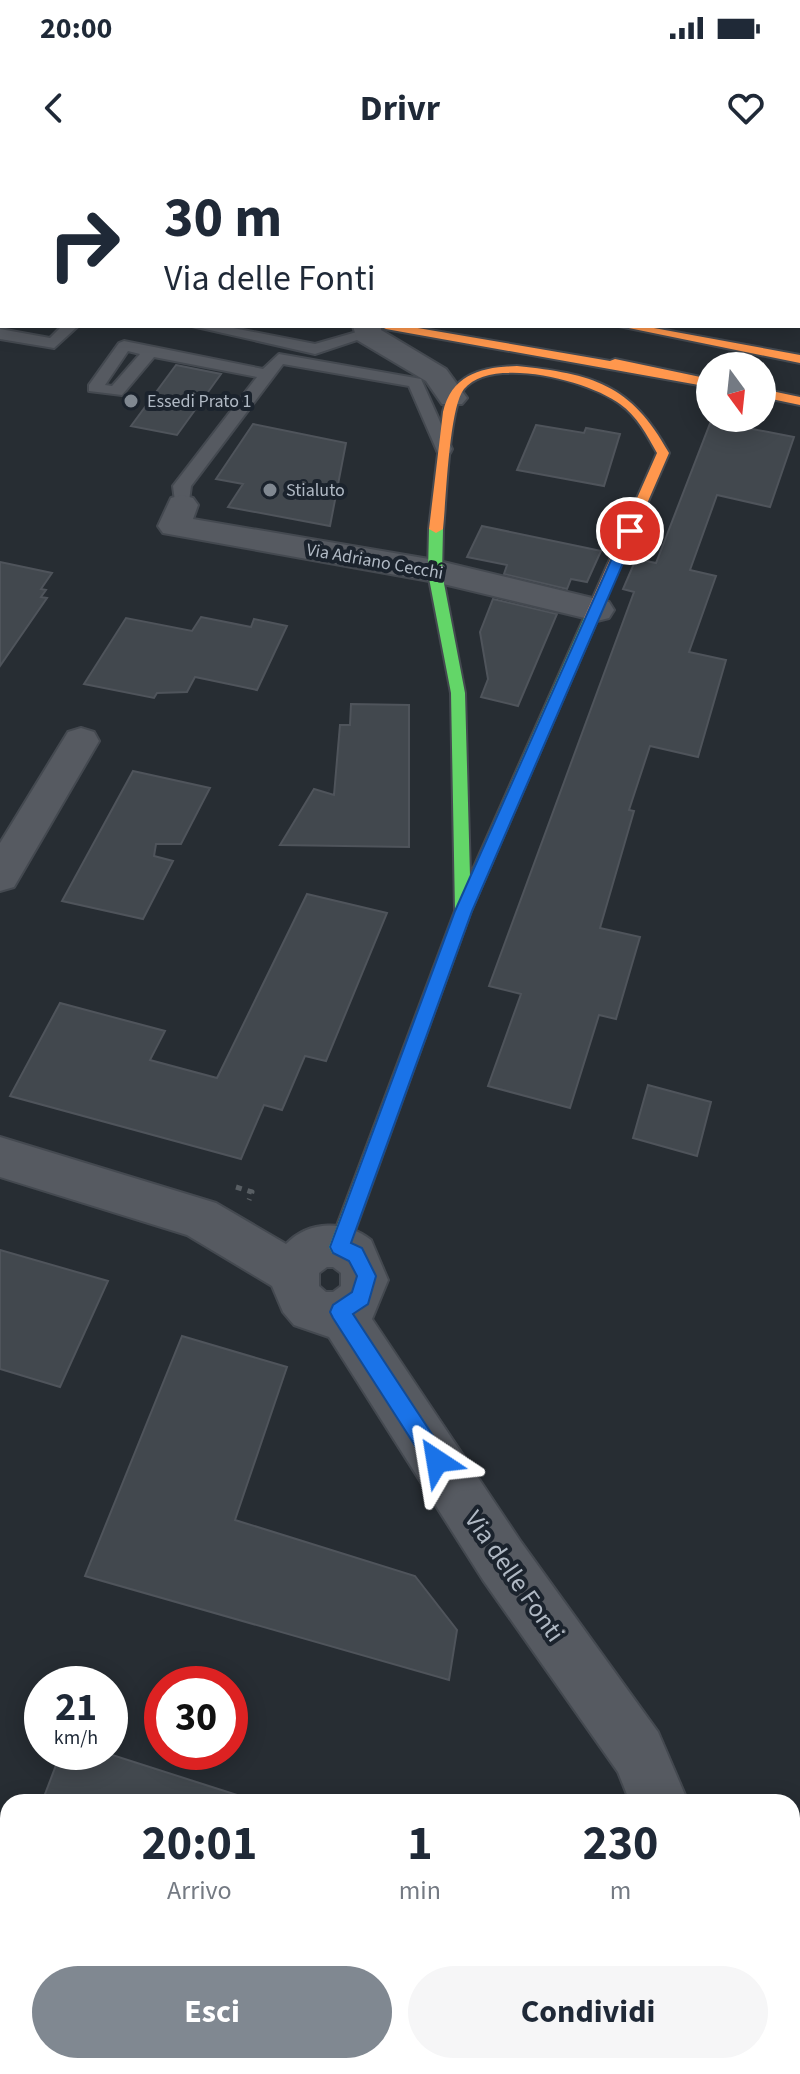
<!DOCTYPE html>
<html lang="it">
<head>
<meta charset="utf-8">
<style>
	:root { --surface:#fff; --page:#f6f6f7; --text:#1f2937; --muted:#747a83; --accent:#808891 }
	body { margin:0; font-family:"Source Sans 3",sans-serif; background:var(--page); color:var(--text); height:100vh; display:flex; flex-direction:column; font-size:30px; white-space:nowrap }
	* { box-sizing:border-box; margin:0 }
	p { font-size:26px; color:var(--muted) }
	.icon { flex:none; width:44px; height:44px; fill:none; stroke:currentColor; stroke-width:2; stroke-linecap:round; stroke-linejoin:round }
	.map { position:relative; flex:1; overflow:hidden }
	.sheet { position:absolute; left:0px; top:1634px; width:800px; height:280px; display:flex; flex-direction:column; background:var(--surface); border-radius:24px 24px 0 0; box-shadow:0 4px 20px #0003 }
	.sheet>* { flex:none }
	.banner { position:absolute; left:0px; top:0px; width:800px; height:168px; box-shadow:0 4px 20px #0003; background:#fff; color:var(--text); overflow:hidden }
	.needle { width:52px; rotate:165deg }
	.fabs { position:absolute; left:696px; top:192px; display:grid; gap:16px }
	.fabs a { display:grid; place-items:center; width:80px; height:80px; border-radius:50%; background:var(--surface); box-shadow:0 4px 20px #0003; font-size:40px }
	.speed { position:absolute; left:24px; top:1506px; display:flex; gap:16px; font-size:40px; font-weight:700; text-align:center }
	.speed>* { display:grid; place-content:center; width:104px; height:104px; border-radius:50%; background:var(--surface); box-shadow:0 4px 20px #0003; line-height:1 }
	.speed small { font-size:20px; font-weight:400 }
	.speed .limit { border:12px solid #d22; background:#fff; color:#111 }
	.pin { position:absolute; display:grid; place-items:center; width:68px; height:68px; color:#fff; margin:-34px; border:4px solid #fff; border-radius:50%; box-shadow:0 2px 8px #0007 }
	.me { position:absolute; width:88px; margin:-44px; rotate:327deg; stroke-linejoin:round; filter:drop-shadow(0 0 6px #0008) }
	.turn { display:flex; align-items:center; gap:28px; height:168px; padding:0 32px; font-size:36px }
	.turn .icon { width:104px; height:104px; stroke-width:2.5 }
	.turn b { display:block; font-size:56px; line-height:68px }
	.eta { display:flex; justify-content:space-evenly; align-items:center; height:136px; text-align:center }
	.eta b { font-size:48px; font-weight:700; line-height:56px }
	.cta { display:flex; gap:16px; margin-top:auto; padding:16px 32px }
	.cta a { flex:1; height:92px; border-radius:48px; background:var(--accent); color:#fff; font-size:32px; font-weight:700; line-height:92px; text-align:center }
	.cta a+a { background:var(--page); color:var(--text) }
	.status { display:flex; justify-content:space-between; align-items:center; height:56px; padding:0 40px; background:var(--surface); direction:ltr }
	.status svg { height:22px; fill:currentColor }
	header { display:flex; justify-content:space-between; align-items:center; height:104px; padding:0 32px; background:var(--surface); font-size:36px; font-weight:700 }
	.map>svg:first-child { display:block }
	.building { fill:#42484e; stroke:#4f545b; stroke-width:2 }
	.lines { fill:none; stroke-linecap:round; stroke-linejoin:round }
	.lane-casing { stroke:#444950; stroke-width:4 }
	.street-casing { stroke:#444950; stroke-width:4 }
	.fast-casing { stroke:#444950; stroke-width:4 }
	.slow-casing { stroke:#444950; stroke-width:4 }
	.jam-casing { stroke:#444950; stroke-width:4 }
	.path { stroke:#585e63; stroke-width:5; stroke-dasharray:6 6; stroke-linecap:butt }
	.lane { fill:#565a61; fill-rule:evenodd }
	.street { fill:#565a61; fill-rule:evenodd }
	.fast { fill:#63d668; fill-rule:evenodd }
	.slow { fill:#ff974d; fill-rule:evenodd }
	.jam { fill:#b3261e; fill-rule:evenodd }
	.route { fill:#1a73e8; stroke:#114b97; stroke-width:2 }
	.poi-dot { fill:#808891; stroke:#1b232d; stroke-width:3 }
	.labels { text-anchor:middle; stroke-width:8; stroke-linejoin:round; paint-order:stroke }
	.far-poi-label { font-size:18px; fill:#b0b9c4; stroke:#1b232d; text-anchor:start }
	.far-street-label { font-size:18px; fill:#b0b9c4; stroke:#1b232d }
	.near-street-label { font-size:26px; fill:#b0b9c4; stroke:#1b232d }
</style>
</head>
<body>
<div class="status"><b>20:00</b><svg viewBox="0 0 49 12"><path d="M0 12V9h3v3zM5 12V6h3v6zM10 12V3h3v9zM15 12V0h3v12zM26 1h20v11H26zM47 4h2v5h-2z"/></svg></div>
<header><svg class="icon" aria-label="back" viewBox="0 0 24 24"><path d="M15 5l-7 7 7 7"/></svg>Drivr<svg class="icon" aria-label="heart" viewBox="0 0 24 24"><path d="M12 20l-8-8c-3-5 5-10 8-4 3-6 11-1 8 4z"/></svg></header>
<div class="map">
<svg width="800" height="1914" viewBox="0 0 800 1914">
	<rect width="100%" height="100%" fill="#272d33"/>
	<!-- building -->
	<path class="building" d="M176,205L221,214L177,275L131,266Z
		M711,261L794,277L770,347L717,335L690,410L716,416L689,492L726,500L698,597L650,586L629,650L634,651L600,768L640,777L616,859L599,855L570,948L488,926L521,834L489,826L634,432L623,429L636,399L656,403Z
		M253,264L346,283L330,366L228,347L243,324L216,319Z
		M536,265L584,273L586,268L620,274L604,326L517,310Z
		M482,366L587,388L601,391L587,422L571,419L567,429L504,414L507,405L467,397Z
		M0,402L52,413L41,429L46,430L41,437L47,438L0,506Z
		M493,439L557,454L518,546L481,537L488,519L480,472Z
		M201,457L251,467L254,459L287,466L257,530L195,517L187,532L157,533L154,538L84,524L126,458L192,471Z
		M351,544L409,545V687L280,685L314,629L334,635L340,565H350Z
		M133,611L210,628L181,684H156L154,696L173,701L143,759L62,741Z
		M307,734L387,753L326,901L305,896L282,950L264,945L241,999L10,936L60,843L165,871L150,900L217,918Z
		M648,925L711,942L697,996L633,978Z
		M0,1090L108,1121L60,1227L0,1209Z
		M182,1176L287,1207L235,1360L415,1416L457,1470L449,1520L85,1416Z
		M61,1592H103L237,1635L236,1642H42Z"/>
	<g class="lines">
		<defs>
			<path id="lane" d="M0,123H2V132H0Z
				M62,166H78L54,188L0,179V169L50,178Z
				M192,166H223L315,184L367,169L375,174L315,194Z
				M124,181L263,209L279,194L421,219L452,289L450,293H438L409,226L283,204L191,326L188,349H176L173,326L257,217L154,197L122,235L89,231V225L119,183ZM128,191L140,194L112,226L105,225Z"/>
			<path id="street" d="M609,0H633V2H609Z
				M0,4H2V18H0Z
				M353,166H381V170L446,209L467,238L462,244H442L426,221L357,180Z
				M182,335L193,338L198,345L193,359L435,400L609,442L614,450L609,458L597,461L435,422L163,373L158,366L171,338Z
				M81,568L94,572L99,581L14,727L0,731V683L68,572Z
				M0,977L216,1043L286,1084C309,1060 346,1060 371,1080L388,1120L372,1159L521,1382L658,1572L688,1642H630L618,1612L483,1420L329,1177L294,1165L283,1152L272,1126L187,1075L0,1017ZM327,1107H333L341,1113V1126L333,1132H326L319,1126V1113Z
				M683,1906H747L748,1914H684Z"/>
			<path id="fast" d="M0,28H2V35H0Z
				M436,365L443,369L442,413L465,533L470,716L584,458L591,453L598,458L471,751L349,1087L346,1093L339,1096L332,1093L329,1087L455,751L451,533L428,413L429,369Z"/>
			<path id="slow" d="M380,166H406L610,201L615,199L710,219V227L386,169Z
				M619,166H643L800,195V203Z
				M517,206C593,214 631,224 669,293L596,461L591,463L584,458L657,293C647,275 637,256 620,244C590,221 492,195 464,229C449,247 446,342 443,369L436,373L429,369L443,252C452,214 482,207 517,206Z
				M762,229L800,237V245L762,237Z"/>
			<path id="jam" d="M0,97H2V103H0Z"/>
		</defs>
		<!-- lane casing -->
		<use href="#lane" class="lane-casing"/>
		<!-- street casing -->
		<use href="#street" class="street-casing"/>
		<!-- fast casing -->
		<use href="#fast" class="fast-casing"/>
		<!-- slow casing -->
		<use href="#slow" class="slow-casing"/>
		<!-- jam casing -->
		<use href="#jam" class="jam-casing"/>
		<!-- path -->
		<path class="path" d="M236,1027L252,1032L249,1040"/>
		<!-- lane -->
		<use href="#lane" class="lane"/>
		<!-- street -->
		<use href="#street" class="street"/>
		<!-- fast -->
		<use href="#fast" class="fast"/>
		<!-- slow -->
		<use href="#slow" class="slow"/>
		<!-- jam -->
		<use href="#jam" class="jam"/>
	</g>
	<!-- route -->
	<path class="route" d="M630,367L637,371L472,751L351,1083L362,1088L376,1116L368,1144L353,1154L445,1294L448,1301L445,1309L437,1312L430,1309L333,1158L330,1152L333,1145L352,1132L357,1116L349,1101L333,1093L330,1087L455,751L624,371Z"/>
	<!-- markers -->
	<g class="poi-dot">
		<circle cx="131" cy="241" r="8"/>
		<circle cx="270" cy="330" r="8"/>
	</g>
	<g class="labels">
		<!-- far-poi labels -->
		<g class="far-poi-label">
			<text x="147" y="247">Essedi Prato 1</text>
			<text x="286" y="336">Stialuto</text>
		</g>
		<!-- far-street labels -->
		<g class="far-street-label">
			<text transform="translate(375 401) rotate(10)" y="6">Via Adriano Cecchi</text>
		</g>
		<!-- near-street labels -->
		<g class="near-street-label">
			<text transform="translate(515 1416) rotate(55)" y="9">Via delle Fonti</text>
		</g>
	</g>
</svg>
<div class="fabs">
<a><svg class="needle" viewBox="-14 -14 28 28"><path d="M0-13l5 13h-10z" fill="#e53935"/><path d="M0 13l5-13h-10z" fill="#747a83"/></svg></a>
</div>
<div class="speed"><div>21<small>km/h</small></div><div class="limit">30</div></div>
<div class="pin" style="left:630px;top:371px;background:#d93025"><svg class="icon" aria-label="arrive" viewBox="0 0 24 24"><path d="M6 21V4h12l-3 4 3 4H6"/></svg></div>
<svg class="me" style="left:437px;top:1301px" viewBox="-20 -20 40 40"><path d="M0-17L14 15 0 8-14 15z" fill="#1a73e8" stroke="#fff" stroke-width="4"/></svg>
<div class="banner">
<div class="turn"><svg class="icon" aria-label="right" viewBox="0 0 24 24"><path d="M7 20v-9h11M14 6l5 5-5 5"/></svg><div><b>30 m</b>Via delle Fonti</div></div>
</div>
<section class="sheet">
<div class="eta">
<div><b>20:01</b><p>Arrivo</p></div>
<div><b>1</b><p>min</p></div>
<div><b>230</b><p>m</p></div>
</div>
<div class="cta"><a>Esci</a><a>Condividi</a></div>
</section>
</div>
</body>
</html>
